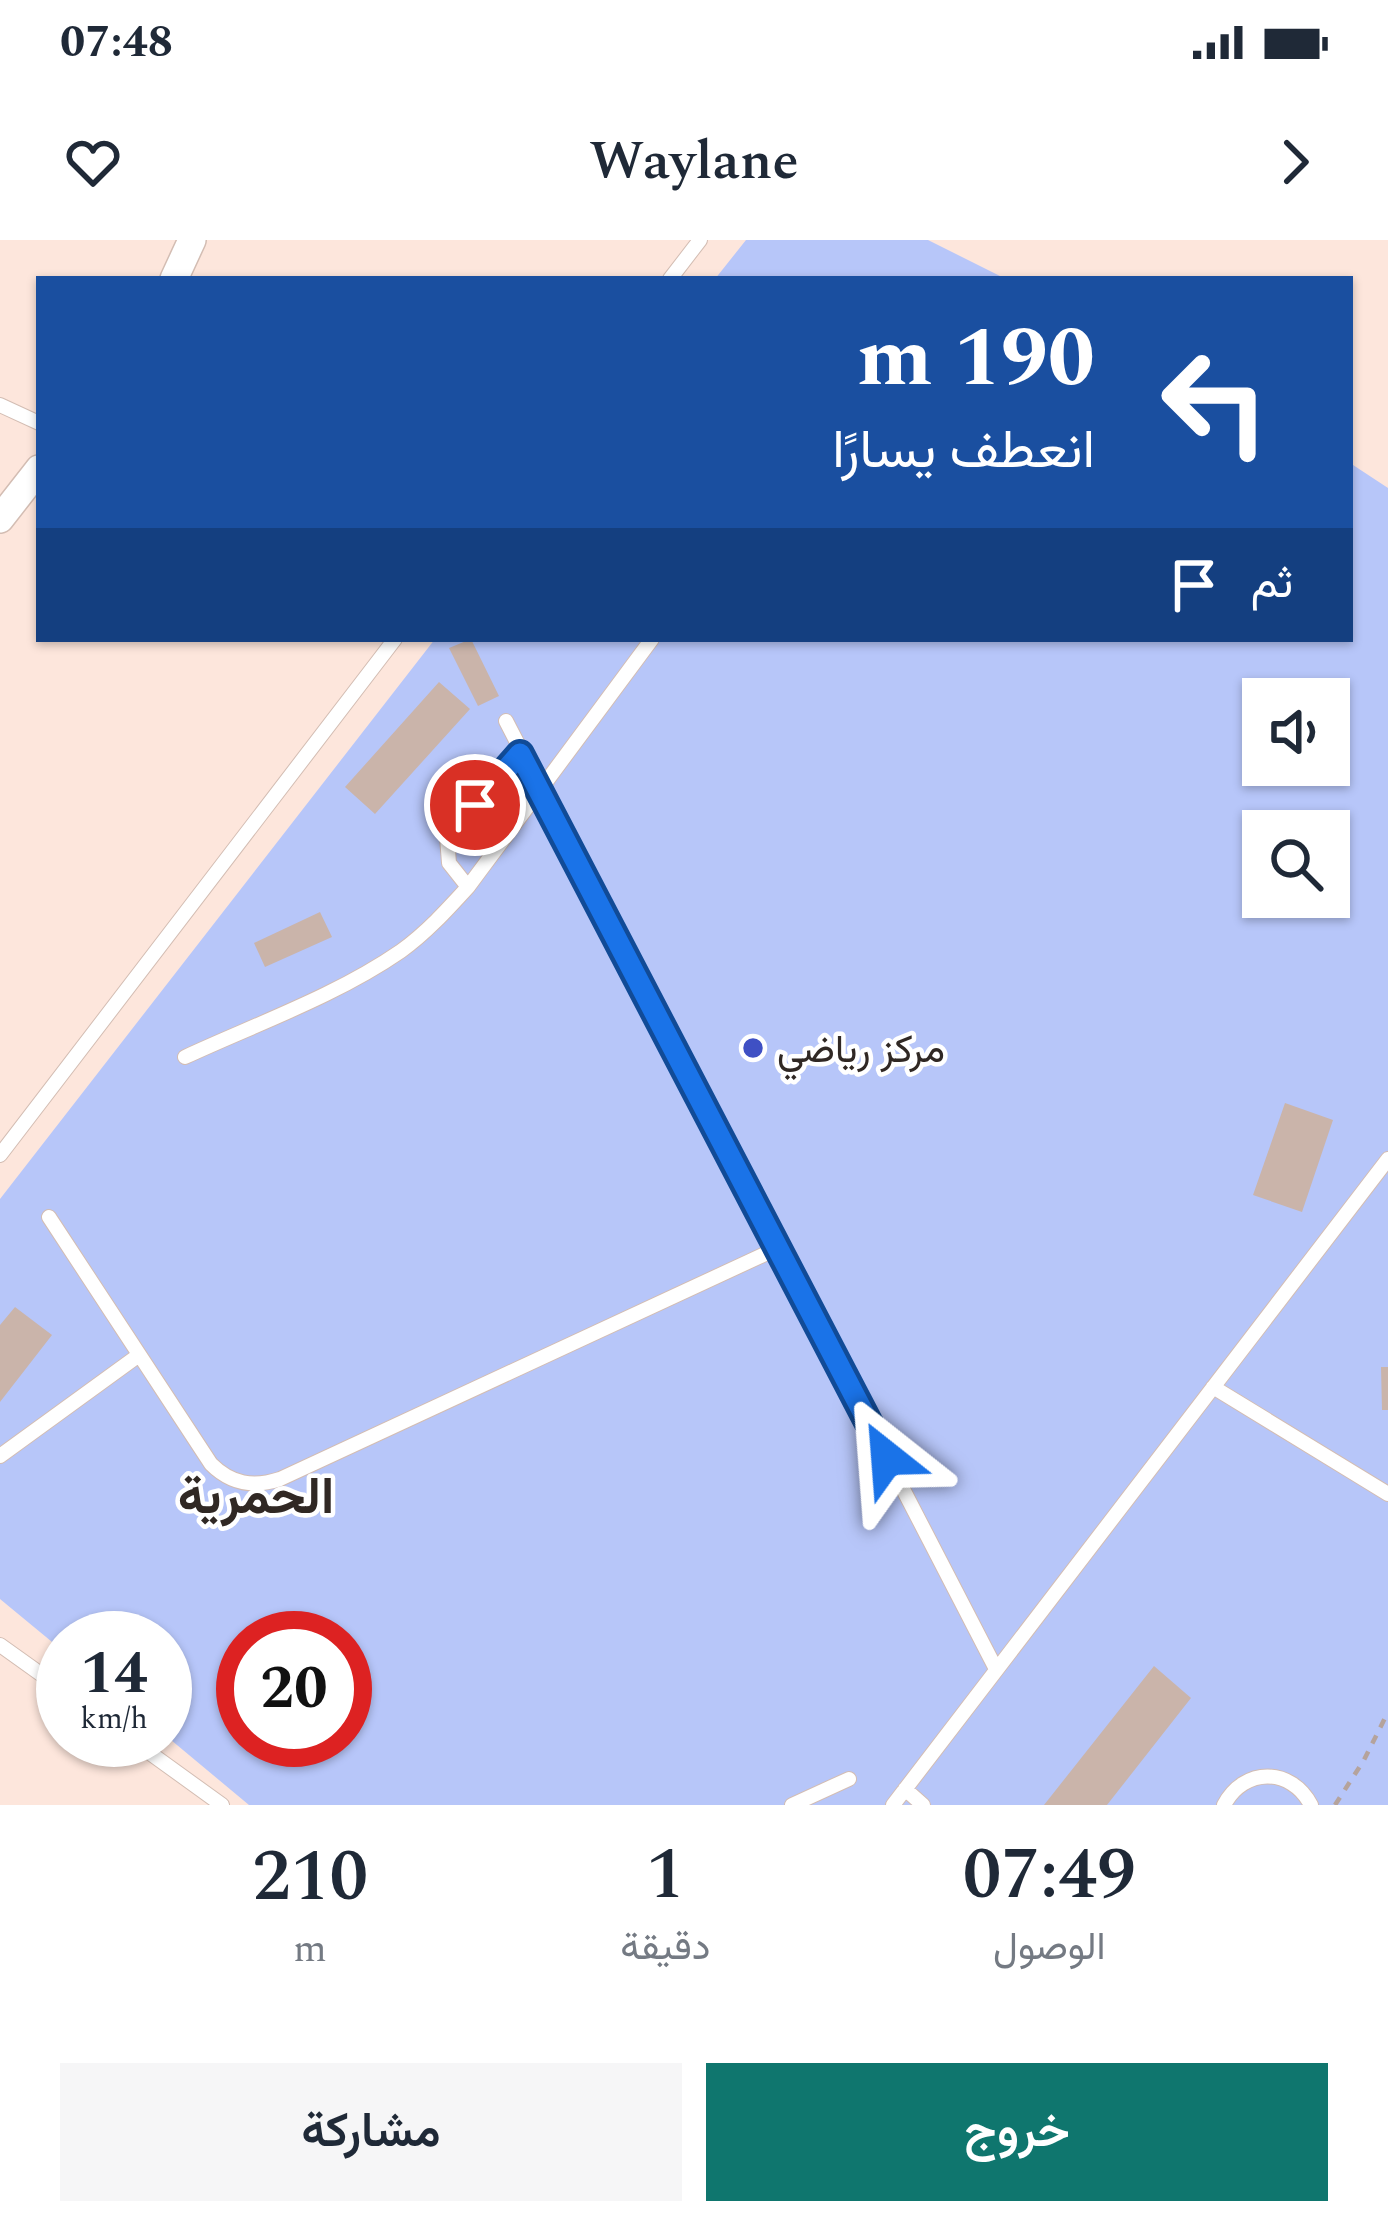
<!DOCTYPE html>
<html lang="ar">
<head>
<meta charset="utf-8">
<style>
	:root { --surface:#fff; --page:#f6f6f7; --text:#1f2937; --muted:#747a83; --accent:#0f766e }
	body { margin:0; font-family:Spectral,Vazirmatn,serif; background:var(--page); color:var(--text); direction:rtl; height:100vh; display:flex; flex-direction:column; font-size:45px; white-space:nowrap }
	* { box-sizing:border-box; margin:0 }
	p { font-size:39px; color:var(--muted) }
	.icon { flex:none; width:66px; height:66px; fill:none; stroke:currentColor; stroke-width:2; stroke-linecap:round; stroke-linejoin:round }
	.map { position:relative; height:1565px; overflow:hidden; direction:ltr }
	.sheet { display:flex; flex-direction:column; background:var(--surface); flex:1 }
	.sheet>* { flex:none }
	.top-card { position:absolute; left:36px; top:36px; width:1317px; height:366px; border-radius:0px; box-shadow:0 3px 9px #0004; direction:rtl; background:#1a4fa0; color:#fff; overflow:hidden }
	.controls { position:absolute; left:1242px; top:438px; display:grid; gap:24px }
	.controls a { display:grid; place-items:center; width:108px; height:108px; border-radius:0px; background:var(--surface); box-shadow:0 3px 9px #0004; font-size:60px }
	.speed { position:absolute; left:36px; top:1371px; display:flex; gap:24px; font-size:60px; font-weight:700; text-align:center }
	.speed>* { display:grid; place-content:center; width:156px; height:156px; border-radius:50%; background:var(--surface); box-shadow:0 3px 9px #0004; line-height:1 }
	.speed small { font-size:30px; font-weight:400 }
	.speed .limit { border:18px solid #d22; background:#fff; color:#111 }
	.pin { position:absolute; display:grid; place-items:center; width:102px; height:102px; color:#fff; margin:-51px; border:6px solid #fff; border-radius:50%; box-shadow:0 3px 12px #0007 }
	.me { position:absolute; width:132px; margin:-66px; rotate:332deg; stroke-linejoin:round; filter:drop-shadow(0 0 9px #0008) }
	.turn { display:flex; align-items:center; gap:42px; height:252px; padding:0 60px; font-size:54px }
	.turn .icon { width:156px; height:156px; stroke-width:2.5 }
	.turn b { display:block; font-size:84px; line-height:102px }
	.then { display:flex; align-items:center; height:114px; padding:0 60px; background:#0003; gap:24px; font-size:45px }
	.eta { display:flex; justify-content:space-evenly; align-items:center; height:204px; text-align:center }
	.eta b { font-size:72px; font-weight:600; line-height:84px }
	.primary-button { display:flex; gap:24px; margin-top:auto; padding:24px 60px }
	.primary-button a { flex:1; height:138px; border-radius:0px; background:var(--accent); color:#fff; font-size:48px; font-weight:600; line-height:138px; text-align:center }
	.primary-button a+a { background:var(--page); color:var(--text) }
	.status { display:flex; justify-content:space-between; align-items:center; height:84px; padding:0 60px; background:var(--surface); direction:ltr }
	.status svg { height:33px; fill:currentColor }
	header { display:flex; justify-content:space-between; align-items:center; height:156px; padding:0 60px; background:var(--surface); font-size:54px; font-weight:600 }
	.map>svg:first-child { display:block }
	.green { fill:#b7c6f9; fill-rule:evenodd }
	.building { fill:#cab4aa }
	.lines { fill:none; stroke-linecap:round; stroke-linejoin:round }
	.lane-casing { stroke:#d3bdb3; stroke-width:16 }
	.street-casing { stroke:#d3bdb3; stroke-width:30 }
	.path { stroke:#b5a39c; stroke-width:4.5; stroke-dasharray:9 9; stroke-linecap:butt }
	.lane { stroke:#fff; stroke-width:14 }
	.street { stroke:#fff; stroke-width:27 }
	.route-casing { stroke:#114b97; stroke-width:30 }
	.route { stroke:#1a73e8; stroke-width:21 }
	.poi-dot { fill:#3f50c4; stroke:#fff; stroke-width:4.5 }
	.labels { text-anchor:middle; stroke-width:9; stroke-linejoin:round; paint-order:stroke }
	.poi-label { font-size:39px; fill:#302824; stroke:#fff; text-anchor:start }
	.district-label { font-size:51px; font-weight:bold; fill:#302824; stroke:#fff }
</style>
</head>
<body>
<div class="status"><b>07:48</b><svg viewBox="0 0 49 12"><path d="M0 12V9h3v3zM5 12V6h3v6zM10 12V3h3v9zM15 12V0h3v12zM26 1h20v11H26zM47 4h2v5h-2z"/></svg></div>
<header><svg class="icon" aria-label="forward" viewBox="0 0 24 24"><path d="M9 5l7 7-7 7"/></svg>Waylane<svg class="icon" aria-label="heart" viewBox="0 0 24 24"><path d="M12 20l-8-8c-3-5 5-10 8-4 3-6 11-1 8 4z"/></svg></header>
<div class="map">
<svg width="1388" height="1565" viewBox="0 0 1388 1565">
	<rect width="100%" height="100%" fill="#fde6dc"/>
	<!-- green -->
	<path class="green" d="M746,0H928L1006,39H715Z
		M1350,223L1388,248V1565H249L165,1495V1398H63V1411L0,1359V959L435,399H1350ZM1263,459H1329V525H1263ZM1263,591H1329V657H1263ZM243,1398H345V1500H243Z"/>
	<!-- building -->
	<path class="building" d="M471,399L499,456L478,466L449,408Z
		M439,442L470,469L375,574L345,547Z
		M320,672L332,697L265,727L254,703Z
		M1285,863L1333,880L1302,972L1253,955Z
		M15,1067L52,1095L0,1162V1085Z
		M1381,1127H1388V1170H1382Z
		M1154,1426L1191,1458L1107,1565H1044Z"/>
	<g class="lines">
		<defs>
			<path id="lane" d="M670,39L700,0
				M0,165L39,183
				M506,481L996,1429
				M468,647L449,623L447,597L520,514
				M185,817C256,784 336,756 401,711C426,693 447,670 468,647L652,399
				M0,915L395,399
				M49,977L211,1224C231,1244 253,1248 280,1239L778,1008
				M1213,1147L1388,1254
				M0,1216L139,1115
				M0,1405L63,1450
				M132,1500L222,1565
				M905,1549L923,1565
				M792,1565L849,1539
				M893,1565L1388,919
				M1224,1565C1244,1527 1291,1527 1311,1565"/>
			<path id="street" d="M174,39L192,0
				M0,279L39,229"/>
		</defs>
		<!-- lane casing -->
		<use href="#lane" class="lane-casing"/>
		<!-- street casing -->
		<use href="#street" class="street-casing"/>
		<!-- path -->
		<path class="path" d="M1335,1565L1364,1520L1388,1472"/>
		<!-- lane -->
		<use href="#lane" class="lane"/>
		<!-- street -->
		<use href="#street" class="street"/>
	</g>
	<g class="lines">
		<defs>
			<path id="route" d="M475,565L520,514L887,1218"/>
		</defs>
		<!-- route casing -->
		<use href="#route" class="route-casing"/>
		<!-- route -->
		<use href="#route" class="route"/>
	</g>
	<!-- markers -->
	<circle class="poi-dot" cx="753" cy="808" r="12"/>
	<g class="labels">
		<!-- poi labels -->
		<g class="poi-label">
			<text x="777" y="822">مركز رياضي</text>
		</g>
		<!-- district labels -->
		<g class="district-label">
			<text x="256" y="1273">الحمرية</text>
		</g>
	</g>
</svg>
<div class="controls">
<a><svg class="icon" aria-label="sound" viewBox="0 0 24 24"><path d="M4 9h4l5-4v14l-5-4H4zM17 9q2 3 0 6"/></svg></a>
<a><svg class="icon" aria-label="search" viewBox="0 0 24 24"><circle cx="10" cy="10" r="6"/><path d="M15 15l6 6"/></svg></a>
</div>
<div class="speed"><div>14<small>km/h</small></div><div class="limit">20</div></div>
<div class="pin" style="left:475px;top:565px;background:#d93025"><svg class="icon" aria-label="arrive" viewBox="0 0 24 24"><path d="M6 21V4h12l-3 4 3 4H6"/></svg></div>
<svg class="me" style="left:887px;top:1218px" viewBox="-20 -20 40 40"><path d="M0-17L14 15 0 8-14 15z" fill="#1a73e8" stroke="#fff" stroke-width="4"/></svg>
<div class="top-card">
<div class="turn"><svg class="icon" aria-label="left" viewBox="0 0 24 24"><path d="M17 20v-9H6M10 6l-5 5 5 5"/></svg><div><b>190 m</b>انعطف يسارًا</div></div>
<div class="then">ثم<svg class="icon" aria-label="arrive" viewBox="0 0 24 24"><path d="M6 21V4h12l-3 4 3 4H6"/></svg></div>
</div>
</div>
<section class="sheet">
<div class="eta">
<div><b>07:49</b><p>الوصول</p></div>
<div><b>1</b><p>دقيقة</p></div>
<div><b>210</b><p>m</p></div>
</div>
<div class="primary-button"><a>خروج</a><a>مشاركة</a></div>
</section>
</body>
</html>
